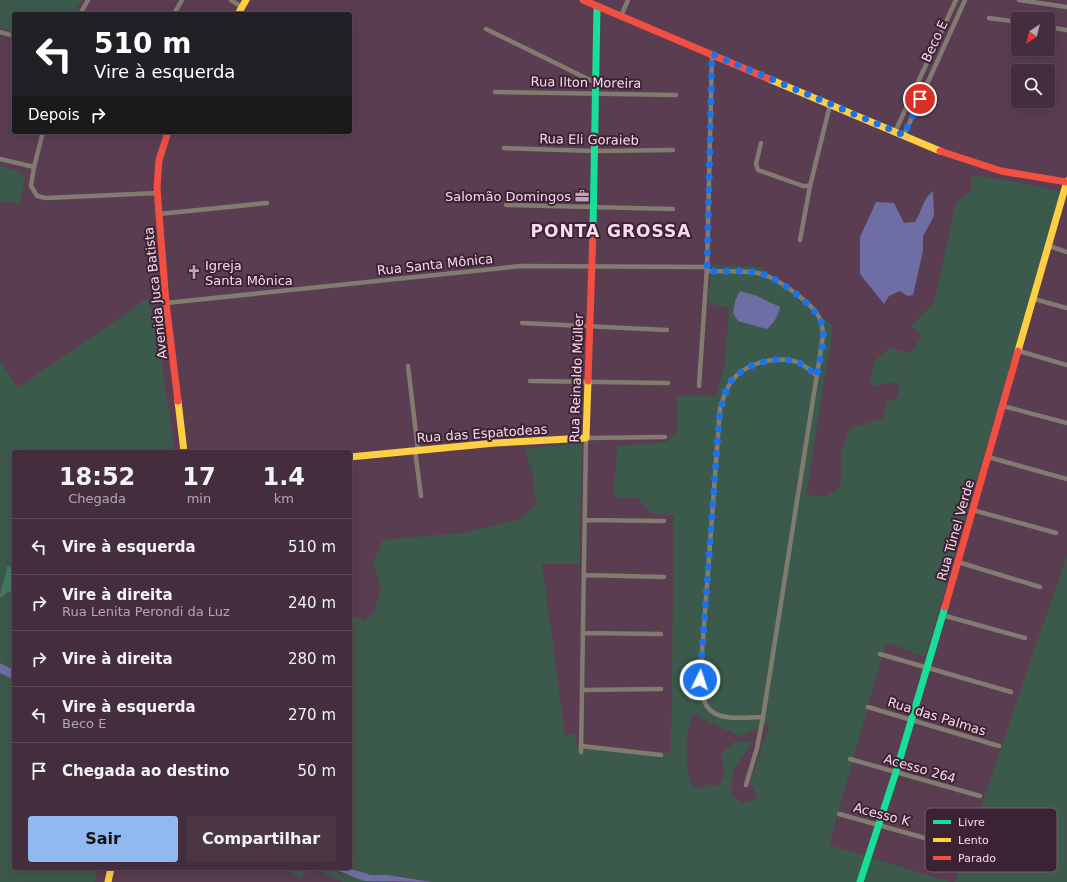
<!DOCTYPE html>
<html lang="pt">
<head>
<meta charset="utf-8">
<style>
	:root { --surface:#442e3d; --page:#4b3644; --text:#f1f3f6; --muted:#afa8b0; --line:#5c4a57; --accent:#90b9f0 }
	body { margin:0; font-family:"DejaVu Sans",sans-serif; background:var(--page); color:var(--text); height:100vh; display:flex; flex-direction:column; font-size:15px; white-space:nowrap }
	* { box-sizing:border-box; margin:0 }
	p { font-size:13px; color:var(--muted) }
	.icon { flex:none; width:22px; height:22px; fill:none; stroke:currentColor; stroke-width:2; stroke-linecap:round; stroke-linejoin:round }
	.map { position:relative; flex:1; overflow:hidden }
	.side { position:absolute; left:12px; top:450px; width:340px; height:420px; display:flex; flex-direction:column; background:var(--surface); border-radius:4px; box-shadow:0 4px 16px #0002,0 0 0 1px var(--line) }
	.side>* { flex:none }
	.guide { position:absolute; left:12px; top:12px; width:340px; height:122px; border-radius:4px; box-shadow:0 4px 16px #0002,0 0 0 1px var(--line); background:#202124; color:#fff; overflow:hidden }
	.needle { width:26px; rotate:215deg }
	.buttons { position:absolute; left:1011px; top:12px; display:grid; gap:8px }
	.buttons a { display:grid; place-items:center; width:44px; height:44px; border-radius:4px; background:var(--surface); box-shadow:0 4px 16px #0002,0 0 0 1px var(--line); font-size:20px }
	.pin { position:absolute; display:grid; place-items:center; width:34px; height:34px; color:#fff; margin:-17px; border:2px solid #fff; border-radius:50%; box-shadow:0 1px 4px #0007 }
	.me { position:absolute; width:44px; margin:-22px; rotate:4deg; stroke-linejoin:round; filter:drop-shadow(0 0 3px #0008) }
	.turn { display:flex; align-items:center; gap:14px; height:84px; padding:0 16px; font-size:18px }
	.turn .icon { width:52px; height:52px; stroke-width:2.5 }
	.turn b { display:block; font-size:28px; line-height:34px }
	.then { display:flex; align-items:center; height:38px; padding:0 16px; background:#0003; gap:8px; font-size:15px }
	.eta { display:flex; justify-content:space-evenly; align-items:center; height:68px; text-align:center }
	.eta b { font-size:24px; font-weight:600; line-height:28px }
	.cta { display:flex; gap:8px; margin-top:auto; padding:8px 16px }
	.cta a { flex:1; height:46px; border-radius:4px; background:var(--accent); color:#111; font-size:16px; font-weight:600; line-height:46px; text-align:center }
	.cta a+a { background:var(--page); color:var(--text) }
	ul { padding:0; list-style:none }
	li { display:flex; align-items:center; gap:12px; height:56px; padding:0 16px; border-top:1px solid var(--line) }
	li div { flex:1 }
	li b { display:block; font-size:15px }
	li em { font-style:normal }
	.map>svg:first-child { display:block }
	.green { fill:#3c5a4b; fill-rule:evenodd }
	.forest { fill:#437a61 }
	.water { fill:#6e6ea4 }
	.lines { fill:none; stroke-linecap:round; stroke-linejoin:round }
	.river { stroke:#6e6ea4; stroke-width:9 }
	.street { stroke:#817b70; stroke-width:4.5 }
	.fast { stroke:#16e098; stroke-width:7 }
	.slow { stroke:#ffcf43; stroke-width:7 }
	.jam { stroke:#f24e42; stroke-width:7 }
	.route { stroke:#1a73e8; stroke-width:7; stroke-dasharray:0 12.6 }
	.labels { text-anchor:middle; stroke-width:4; stroke-linejoin:round; paint-order:stroke }
	.street-label { font-size:13px; fill:#fbd9ee; stroke:#3c2334 }
	.poi-label { font-size:13px; fill:#fbd9ee; stroke:#3c2334; text-anchor:end }
	.district-label { font-size:17px; font-weight:bold; letter-spacing:1px; fill:#fbd9ee; stroke:#3c2334 }
	.key { fill:#3c2334; stroke:#755a6c; stroke-width:1 }
	.key-label { font-size:11px; fill:#fbd9ee }
</style>
</head>
<body>
<div class="map">
<svg width="1067" height="882" viewBox="0 0 1067 882">
	<rect width="100%" height="100%" fill="#5a3d51"/>
	<!-- green -->
	<path class="green" d="M0,0H82L74,14H14V32L0,28Z
		M0,166L18,171L25,177L20,203L0,202Z
		M971,175L1022,183L1061,192L925,657L886,642L829,845L950,882H432L388,875H371L348,868H350V615L364,620L374,612L381,588L373,563L383,540L461,533L518,520L536,505L532,470L524,449L582,443L579,564H542L565,735L576,734V744L671,753L674,515L653,514L637,498L614,497L617,446L666,442L677,432V395L717,396L718,386L725,364L729,308L708,303L712,265L761,267L833,326L806,495L826,496L840,488L842,468L841,453L850,428L882,419L888,402L899,397L898,382L874,386L870,380L875,361L889,348L911,353L922,336L911,326L934,303L956,203L971,191ZM693,714L739,736L770,724L750,781L758,799L743,803L732,795C731,785 731,773 737,764C743,755 747,754 751,742H734L721,755L725,773L719,787L710,784L700,788L691,786C685,761 684,738 693,714Z
		M148,298L161,356L175,452H14V568L0,587V361L18,388Z
		M1067,555V882H955Z
		M14,589V868H97L95,882H0V598Z
		M284,868H309L301,879Z
		M312,868H331L341,874L391,882H342Z"/>
	<!-- forest -->
	<path class="forest" d="M7,566L14,567V589L0,598C0,585 6,580 7,566Z"/>
	<!-- water -->
	<path class="water" d="M933,191L934,216L923,236V251L913,295L907,296L900,291L889,296L884,304L860,274V237L876,202L894,203L904,223L915,222C923,210 921,201 933,191Z
		M740,291L757,296L780,307C779,315 773,324 767,329L738,321L733,313L735,301Z
		M331,868H348L371,875H388L432,882L364,881Z"/>
	<g class="lines">
		<!-- river -->
		<path class="river" d="M0,668L14,675"/>
		<!-- street -->
		<path class="street" d="M231,0L242,7
			M1019,0L1067,7
			M80,14L88,0
			M174,14L182,0
			M621,16L628,0
			M989,18L1018,22
			M1048,27L1067,30
			M486,29L596,83
			M0,32L14,36
			M495,92L676,95
			M43,132L34,167L31,186L37,196L46,198L158,193
			M895,132L956,0
			M904,135L965,0
			M761,143L756,164L758,170L803,186H810
			M504,148L594,151L673,150
			M0,159L34,167
			M506,205L673,209
			M159,214L267,203
			M800,240L810,186L830,105
			M1049,246L1067,252
			M707,271C723,272 741,270 757,273C775,276 804,298 816,312C821,319 823,327 823,336L763,717L757,748L746,785
			M1034,299L1067,308
			M166,303L521,266L707,267
			M522,323L667,330
			M1019,351L1067,365
			M408,366L418,450
			M530,381L668,383
			M699,386L707,267L712,54
			M1003,406L1067,423
			M415,450L421,496
			M988,457L1067,479
			M973,510L1056,533
			M586,520L664,521
			M958,562L1040,587
			M584,575L664,577
			M942,615L1025,638
			M583,633L661,634
			M880,654L1011,692
			M582,690L661,689
			M868,707L999,746
			M763,717C745,717 717,723 706,705C702,698 701,688 700,680L720,408C723,399 726,389 731,382C743,364 773,356 794,361C803,363 810,370 817,376
			M581,746L661,755
			M581,752L586,438L665,437
			M850,759L980,796
			M839,814L964,849"/>
		<!-- fast -->
		<path class="fast" d="M593,230L597,6
			M860,882L896,772L945,607"/>
		<!-- slow -->
		<path class="slow" d="M238,14L246,0
			M769,79L940,151
			M1018,351L1067,181
			M178,401L184,452
			M350,457L495,443L586,438L588,381
			M108,882L111,868"/>
		<!-- jam -->
		<path class="jam" d="M583,0L769,79
			M168,132L159,160L157,188L166,303L178,401
			M940,151L1001,171L1067,182
			M588,381L593,230
			M945,607L1018,351"/>
	</g>
	<g class="lines">
		<!-- route -->
		<path class="route" d="M700,680L719,419C721,407 724,392 731,381C744,364 773,356 794,361C803,363 810,370 817,376C819,361 825,343 823,327C820,309 782,281 765,275C748,269 725,272 707,271L712,54L904,135L920,99"/>
	</g>
	<!-- icons -->
	<defs>
		<symbol id="office-bare" viewBox="-9 -9 18 18"><path d="M-6-3h4V-5.5h4V-3h4V5H-6ZM-1-4.5V-3h2v-1.5ZM-6 0V1H6V0Z" fill="#c3a2b7" stroke="#3c2334" stroke-width="2.5" paint-order="stroke"/></symbol>
		<symbol id="church-bare" viewBox="-9 -9 18 18"><path d="M-1.2-6h2.4v3.5h3.3v2.4h-3.3V6h-2.4V-.1h-3.3v-2.4h3.3Z" fill="#c3a2b7" stroke="#3c2334" stroke-width="2.5" paint-order="stroke"/></symbol>
	</defs>
	<g fill-rule="evenodd">
		<use href="#office-bare" x="572" y="186" width="20" height="20"/>
		<use href="#church-bare" x="184" y="262" width="20" height="20"/>
	</g>
	<g class="labels">
		<!-- street labels -->
		<g class="street-label">
			<text transform="translate(934 41) rotate(-65)" y="5">Beco E</text>
			<text transform="translate(586 82) rotate(1)" y="5">Rua Ilton Moreira</text>
			<text transform="translate(589 139) rotate(1)" y="5">Rua Eli Goraieb</text>
			<text transform="translate(435 264) rotate(-6)" y="5">Rua Santa Mônica</text>
			<text transform="translate(155 293) rotate(-96)" y="5">Avenida Juca Batista</text>
			<text transform="translate(576 378) rotate(-88)" y="5">Rua Reinaldo Müller</text>
			<text transform="translate(482 433) rotate(-4)" y="5">Rua das Espatodeas</text>
			<text transform="translate(955 530) rotate(-74)" y="5">Rua Túnel Verde</text>
			<text transform="translate(937 716) rotate(17)" y="5">Rua das Palmas</text>
			<text transform="translate(920 768) rotate(16)" y="5">Acesso 264</text>
			<text transform="translate(882 814) rotate(15)" y="5">Acesso K</text>
		</g>
		<!-- poi labels -->
		<g class="poi-label">
			<text x="571" y="201">Salomão Domingos</text>
			<text x="205" y="270" text-anchor="start">Igreja<tspan x="205" dy="15">Santa Mônica</tspan></text>
		</g>
		<!-- district labels -->
		<g class="district-label">
			<text x="611" y="237">PONTA GROSSA</text>
		</g>
	</g>
	<!-- legend -->
	<rect x="925" y="808" width="132" height="64" rx="6" class="key"/>
	<rect x="933" y="820" width="18" height="4" fill="#16e098"/>
	<rect x="933" y="838" width="18" height="4" fill="#ffcf43"/>
	<rect x="933" y="856" width="18" height="4" fill="#f24e42"/>
	<g class="key-label">
		<text x="958" y="826">Livre</text>
		<text x="958" y="844">Lento</text>
		<text x="958" y="862">Parado</text>
	</g>
</svg>
<div class="buttons">
<a><svg class="needle" viewBox="-14 -14 28 28"><path d="M0-13l5 13h-10z" fill="#e53935"/><path d="M0 13l5-13h-10z" fill="#afa8b0"/></svg></a>
<a><svg class="icon" aria-label="search" viewBox="0 0 24 24"><circle cx="10" cy="10" r="6"/><path d="M15 15l6 6"/></svg></a>
</div>
<div class="pin" style="left:920px;top:99px;background:#d93025"><svg class="icon" aria-label="arrive" viewBox="0 0 24 24"><path d="M6 21V4h12l-3 4 3 4H6"/></svg></div>
<svg class="me" style="left:700px;top:680px" viewBox="-20 -20 40 40"><circle r="17" fill="#1a73e8" stroke="#fff" stroke-width="3"/><path d="M0-11L8 9 0 5-8 9z" fill="#fff"/></svg>
<div class="guide">
<div class="turn"><svg class="icon" aria-label="left" viewBox="0 0 24 24"><path d="M17 20v-9H6M10 6l-5 5 5 5"/></svg><div><b>510 m</b>Vire à esquerda</div></div>
<div class="then">Depois<svg class="icon" aria-label="right" viewBox="0 0 24 24"><path d="M7 20v-9h11M14 6l5 5-5 5"/></svg></div>
</div>
<section class="side">
<div class="eta">
<div><b>18:52</b><p>Chegada</p></div>
<div><b>17</b><p>min</p></div>
<div><b>1.4</b><p>km</p></div>
</div>
<ul>
<li><svg class="icon" aria-label="left" viewBox="0 0 24 24"><path d="M17 20v-9H6M10 6l-5 5 5 5"/></svg><div><b>Vire à esquerda</b></div><em>510 m</em></li>
<li><svg class="icon" aria-label="right" viewBox="0 0 24 24"><path d="M7 20v-9h11M14 6l5 5-5 5"/></svg><div><b>Vire à direita</b><p>Rua Lenita Perondi da Luz</p></div><em>240 m</em></li>
<li><svg class="icon" aria-label="right" viewBox="0 0 24 24"><path d="M7 20v-9h11M14 6l5 5-5 5"/></svg><div><b>Vire à direita</b></div><em>280 m</em></li>
<li><svg class="icon" aria-label="left" viewBox="0 0 24 24"><path d="M17 20v-9H6M10 6l-5 5 5 5"/></svg><div><b>Vire à esquerda</b><p>Beco E</p></div><em>270 m</em></li>
<li><svg class="icon" aria-label="arrive" viewBox="0 0 24 24"><path d="M6 21V4h12l-3 4 3 4H6"/></svg><div><b>Chegada ao destino</b></div><em>50 m</em></li>
</ul>
<div class="cta"><a>Sair</a><a>Compartilhar</a></div>
</section>
</div>
</body>
</html>
